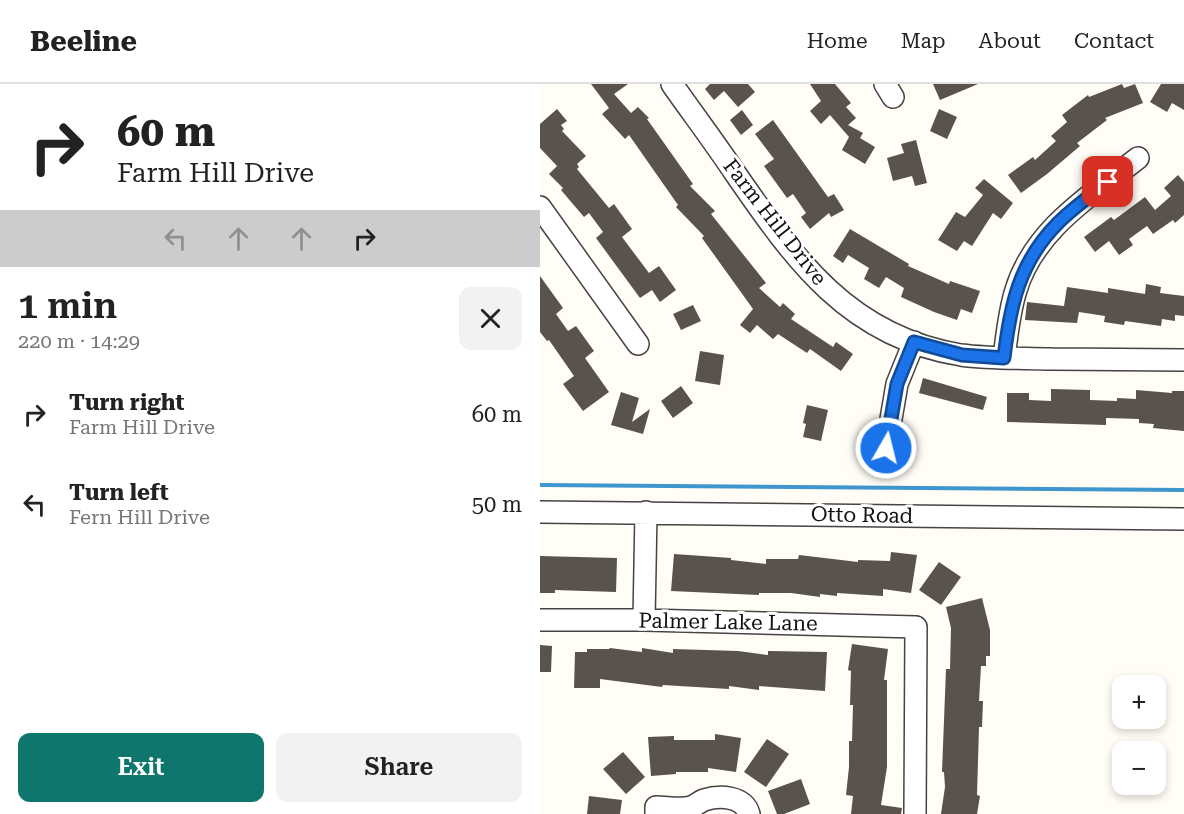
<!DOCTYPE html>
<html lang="en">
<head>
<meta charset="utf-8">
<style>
	:root { --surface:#fff; --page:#f2f2f2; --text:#222; --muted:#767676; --line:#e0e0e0; --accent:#0f766e }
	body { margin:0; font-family:"Roboto Serif",serif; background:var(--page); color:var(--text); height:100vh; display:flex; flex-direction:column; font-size:22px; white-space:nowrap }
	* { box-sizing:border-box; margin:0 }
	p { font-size:20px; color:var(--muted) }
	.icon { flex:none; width:33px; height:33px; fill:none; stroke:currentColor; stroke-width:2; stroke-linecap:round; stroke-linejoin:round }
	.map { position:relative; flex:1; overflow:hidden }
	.details { display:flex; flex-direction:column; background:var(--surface); width:540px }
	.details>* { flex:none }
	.top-card { background:#fff; color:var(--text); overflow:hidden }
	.controls { position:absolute; left:572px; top:591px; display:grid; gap:12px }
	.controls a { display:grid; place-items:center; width:54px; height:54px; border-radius:12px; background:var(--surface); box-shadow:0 3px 9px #0003; font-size:30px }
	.pin { position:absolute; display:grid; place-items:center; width:51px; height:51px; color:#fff; margin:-26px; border-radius:12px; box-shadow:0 3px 9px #0006 }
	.me { position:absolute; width:66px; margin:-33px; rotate:8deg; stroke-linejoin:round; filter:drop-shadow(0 0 4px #0008) }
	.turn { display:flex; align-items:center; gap:21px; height:126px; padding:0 18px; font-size:27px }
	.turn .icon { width:78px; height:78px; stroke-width:2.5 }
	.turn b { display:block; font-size:42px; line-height:51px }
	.lanes { display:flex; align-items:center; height:57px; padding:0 18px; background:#0003; justify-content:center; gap:30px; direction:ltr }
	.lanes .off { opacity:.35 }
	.round { display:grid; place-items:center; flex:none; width:63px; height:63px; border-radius:12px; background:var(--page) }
	.overview { display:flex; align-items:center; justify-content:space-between; height:102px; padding:0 18px }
	h1 { font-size:36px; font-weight:600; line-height:45px }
	.cta { display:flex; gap:12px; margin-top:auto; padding:12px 18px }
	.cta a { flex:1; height:69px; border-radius:12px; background:var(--accent); color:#fff; font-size:24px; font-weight:600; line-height:69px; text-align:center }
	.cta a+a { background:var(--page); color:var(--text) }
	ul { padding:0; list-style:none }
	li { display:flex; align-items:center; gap:18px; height:90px; padding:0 18px }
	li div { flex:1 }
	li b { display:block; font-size:22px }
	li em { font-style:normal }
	header { display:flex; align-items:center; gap:36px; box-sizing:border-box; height:84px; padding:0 30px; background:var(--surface); border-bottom:2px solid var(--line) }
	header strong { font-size:28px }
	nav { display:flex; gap:33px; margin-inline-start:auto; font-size:21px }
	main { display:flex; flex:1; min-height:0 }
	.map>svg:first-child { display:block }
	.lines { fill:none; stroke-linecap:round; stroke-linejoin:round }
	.stream { stroke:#3f96cf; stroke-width:4 }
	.building { fill:#5a524d }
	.minor-casing { stroke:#444; stroke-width:24 }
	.minor { stroke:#fff; stroke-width:21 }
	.route-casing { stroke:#114b97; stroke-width:15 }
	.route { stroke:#1a73e8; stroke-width:10 }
	.labels { text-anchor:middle; stroke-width:6; stroke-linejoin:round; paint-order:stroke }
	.street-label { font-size:21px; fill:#111; stroke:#fff }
</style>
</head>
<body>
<header>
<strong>Beeline</strong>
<nav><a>Home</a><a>Map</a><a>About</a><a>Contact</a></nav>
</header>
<main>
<section class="details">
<div class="top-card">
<div class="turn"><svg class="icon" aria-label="right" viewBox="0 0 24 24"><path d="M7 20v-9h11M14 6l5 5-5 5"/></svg><div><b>60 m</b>Farm Hill Drive</div></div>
<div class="lanes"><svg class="icon off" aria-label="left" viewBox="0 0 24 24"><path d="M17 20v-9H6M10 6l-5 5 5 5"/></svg><svg class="icon off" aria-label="ahead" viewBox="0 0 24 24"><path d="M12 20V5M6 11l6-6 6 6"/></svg><svg class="icon off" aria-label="ahead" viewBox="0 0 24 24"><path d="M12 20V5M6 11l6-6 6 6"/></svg><svg class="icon" aria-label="right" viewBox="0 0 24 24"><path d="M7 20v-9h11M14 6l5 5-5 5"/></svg></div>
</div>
<div class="overview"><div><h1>1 min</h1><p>220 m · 14:29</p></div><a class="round"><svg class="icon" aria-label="close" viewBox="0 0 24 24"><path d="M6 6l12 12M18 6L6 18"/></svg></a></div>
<ul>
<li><svg class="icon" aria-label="right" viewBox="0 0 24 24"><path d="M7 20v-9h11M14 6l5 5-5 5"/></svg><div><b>Turn right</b><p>Farm Hill Drive</p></div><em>60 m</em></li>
<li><svg class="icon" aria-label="left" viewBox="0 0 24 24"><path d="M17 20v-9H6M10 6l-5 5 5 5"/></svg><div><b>Turn left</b><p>Fern Hill Drive</p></div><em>50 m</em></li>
</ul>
<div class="cta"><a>Exit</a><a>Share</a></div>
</section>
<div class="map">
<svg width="644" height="730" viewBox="0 0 644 730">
	<rect width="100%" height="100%" fill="#fffdf5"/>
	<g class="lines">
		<!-- stream -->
		<path class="stream" d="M0,401L644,406"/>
	</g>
	<!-- building -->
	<path class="building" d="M51,0H88L74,10L91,29L98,23L109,34L107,35L153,100L150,102L175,127L171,130L226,199L219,204L240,223L243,219L255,230L251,235L293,263L296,258L313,270L301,287L270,265L267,269L238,250L233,255L217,241L210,249L200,241L213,225L162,154L164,152L136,123L138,121L89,51L85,55L62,30L69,24Z
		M170,0H208L215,8L198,23L184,7L174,16L165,5Z
		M270,0H295L311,19L306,23L316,34L308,41L323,49L320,54L335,63L325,80L302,66L309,53L290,31L281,40L270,27L281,17Z
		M393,0H438L400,16Z
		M582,0L584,4L595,0L603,19L565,34L567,36L537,59L540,62L507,90L481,109L468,91L493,73L495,76L516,57L511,52L527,38L522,31L548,11L549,13Z
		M621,0H644V26L632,19L627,28L610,18Z
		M17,25L27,37L21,41L24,45L22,47L46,72L37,80L39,83L37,85L69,124L74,120L92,145L82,153L109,189L119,182L136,206L120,218L112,206L100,214L56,154L63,148L49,129L44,133L21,106L23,104L9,90L17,82L0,64V40Z
		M399,25L417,33L407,55L390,47Z
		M202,26L213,41L201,51L190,36Z
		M233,36L288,113L294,110L304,126L291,133L289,129L270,145L261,133L266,129L253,110L247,114L224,82L234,75L215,50Z
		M376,56L387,99L375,102L372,92L353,97L347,74L364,69L361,60Z
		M638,91L644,98V131L635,139L633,136L613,150L607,142L589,155L593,161L579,171L569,157L555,168L544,153L571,133L574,136L605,113L615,126L631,112L624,104Z
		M444,95L473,119L461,135L453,129L432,162L424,157L417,167L398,156L416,128L425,133L443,111L435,104Z
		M310,145L369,180L368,182L409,200L410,197L440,207L432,229L421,225L417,236L394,228L361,213L364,204L346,193L339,204L324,195L329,184L308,171L303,179L293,172Z
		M0,192L23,224L16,230L28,247L36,242L54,267L45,274L69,308L43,327L23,300L34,292L9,256L7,257L0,248Z
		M606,200L621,203L620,209L644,212V232L635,231V237L622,235L621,242L585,237L584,241L564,238L565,232L539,228L537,239L485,236L487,218L524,222L527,203L568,209V204L605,210Z
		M153,221L161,237L141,246L133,230Z
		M160,267L184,271L180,301L155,297Z
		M383,294L447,313L443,326L379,309Z
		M141,302L153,319L133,334L121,317Z
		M511,305L550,306V316L577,317V314L596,315V306L632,309V307H644V347L613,344L614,340L599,339V335L566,334V341L467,338V309H489V316L511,317Z
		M81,308L99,314L92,338L110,325L103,350L71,341Z
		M267,321L288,326L281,357L263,353L266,340L263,339Z
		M351,468L377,471L371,509L343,505V512L297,509V512L280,510V513L251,509H219V511L131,507L134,470L191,474V476L226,480V475H258L259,471L318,478V476L350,477Z
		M0,472L77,474L76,508L15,506V509H0Z
		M399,478L421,493L401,521L379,506Z
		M442,514L450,546V572H446V582H441L439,617H443L442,643H439L437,711L440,712L437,730H401L405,703L404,688H402L406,585H410L411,544L406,523Z
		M312,560L348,565L344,596H347V683L341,721L362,724L361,730H311L313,712L306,711L309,683V657H312L313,621H310L311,587L308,586Z
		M0,561L12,562L11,588H0Z
		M70,564L102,568V564L133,569V565L198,567L228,571V567L287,568L285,607L219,602V606L189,602V605L123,601L122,603L60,595V604H34L35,568H47V565H69Z
		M175,650L201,654L196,688L168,684V688H136V690L111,692L108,653L134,652V656H175Z
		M227,655L249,670L226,703L204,688Z
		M83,668L105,693L86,710L63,685Z
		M261,695L270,720L244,730H237L228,707Z
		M49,712L82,716L80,730H47Z"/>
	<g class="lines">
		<defs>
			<path id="minor" d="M132,0C153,30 175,59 195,89C255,176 309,253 421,271C451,275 482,274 512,275C556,275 600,276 644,276
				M345,0L353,13
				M0,123L98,260
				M464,274C467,251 469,228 476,206C494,146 551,111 598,74
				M346,364L357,300L374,258
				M0,428L644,435
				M0,536H104L376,543L375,730
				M104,536L106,428
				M116,730V723C127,723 141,726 151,723C155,722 159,718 164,716C180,711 204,712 209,730"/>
		</defs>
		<!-- minor casing -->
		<use href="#minor" class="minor-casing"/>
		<!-- minor -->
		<use href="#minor" class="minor"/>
	</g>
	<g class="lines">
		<defs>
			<path id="route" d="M346,364L357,300L374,258L422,271L464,274C470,222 479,178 518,139C533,124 551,111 568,98"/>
		</defs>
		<!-- route casing -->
		<use href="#route" class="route-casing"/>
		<!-- route -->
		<use href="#route" class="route"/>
	</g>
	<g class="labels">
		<!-- street labels -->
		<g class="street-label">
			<text transform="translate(235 138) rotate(52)" y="7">Farm Hill Drive</text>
			<text transform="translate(322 431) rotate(1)" y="7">Otto Road</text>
			<text transform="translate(188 538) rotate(1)" y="7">Palmer Lake Lane</text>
		</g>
	</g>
</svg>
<div class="controls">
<a>+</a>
<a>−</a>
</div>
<div class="pin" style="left:568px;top:98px;background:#d93025"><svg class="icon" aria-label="arrive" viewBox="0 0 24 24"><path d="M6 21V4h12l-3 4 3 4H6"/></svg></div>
<svg class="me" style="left:346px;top:364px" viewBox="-20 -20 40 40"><circle r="17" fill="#1a73e8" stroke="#fff" stroke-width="3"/><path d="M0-11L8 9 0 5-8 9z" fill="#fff"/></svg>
</div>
</main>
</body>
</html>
